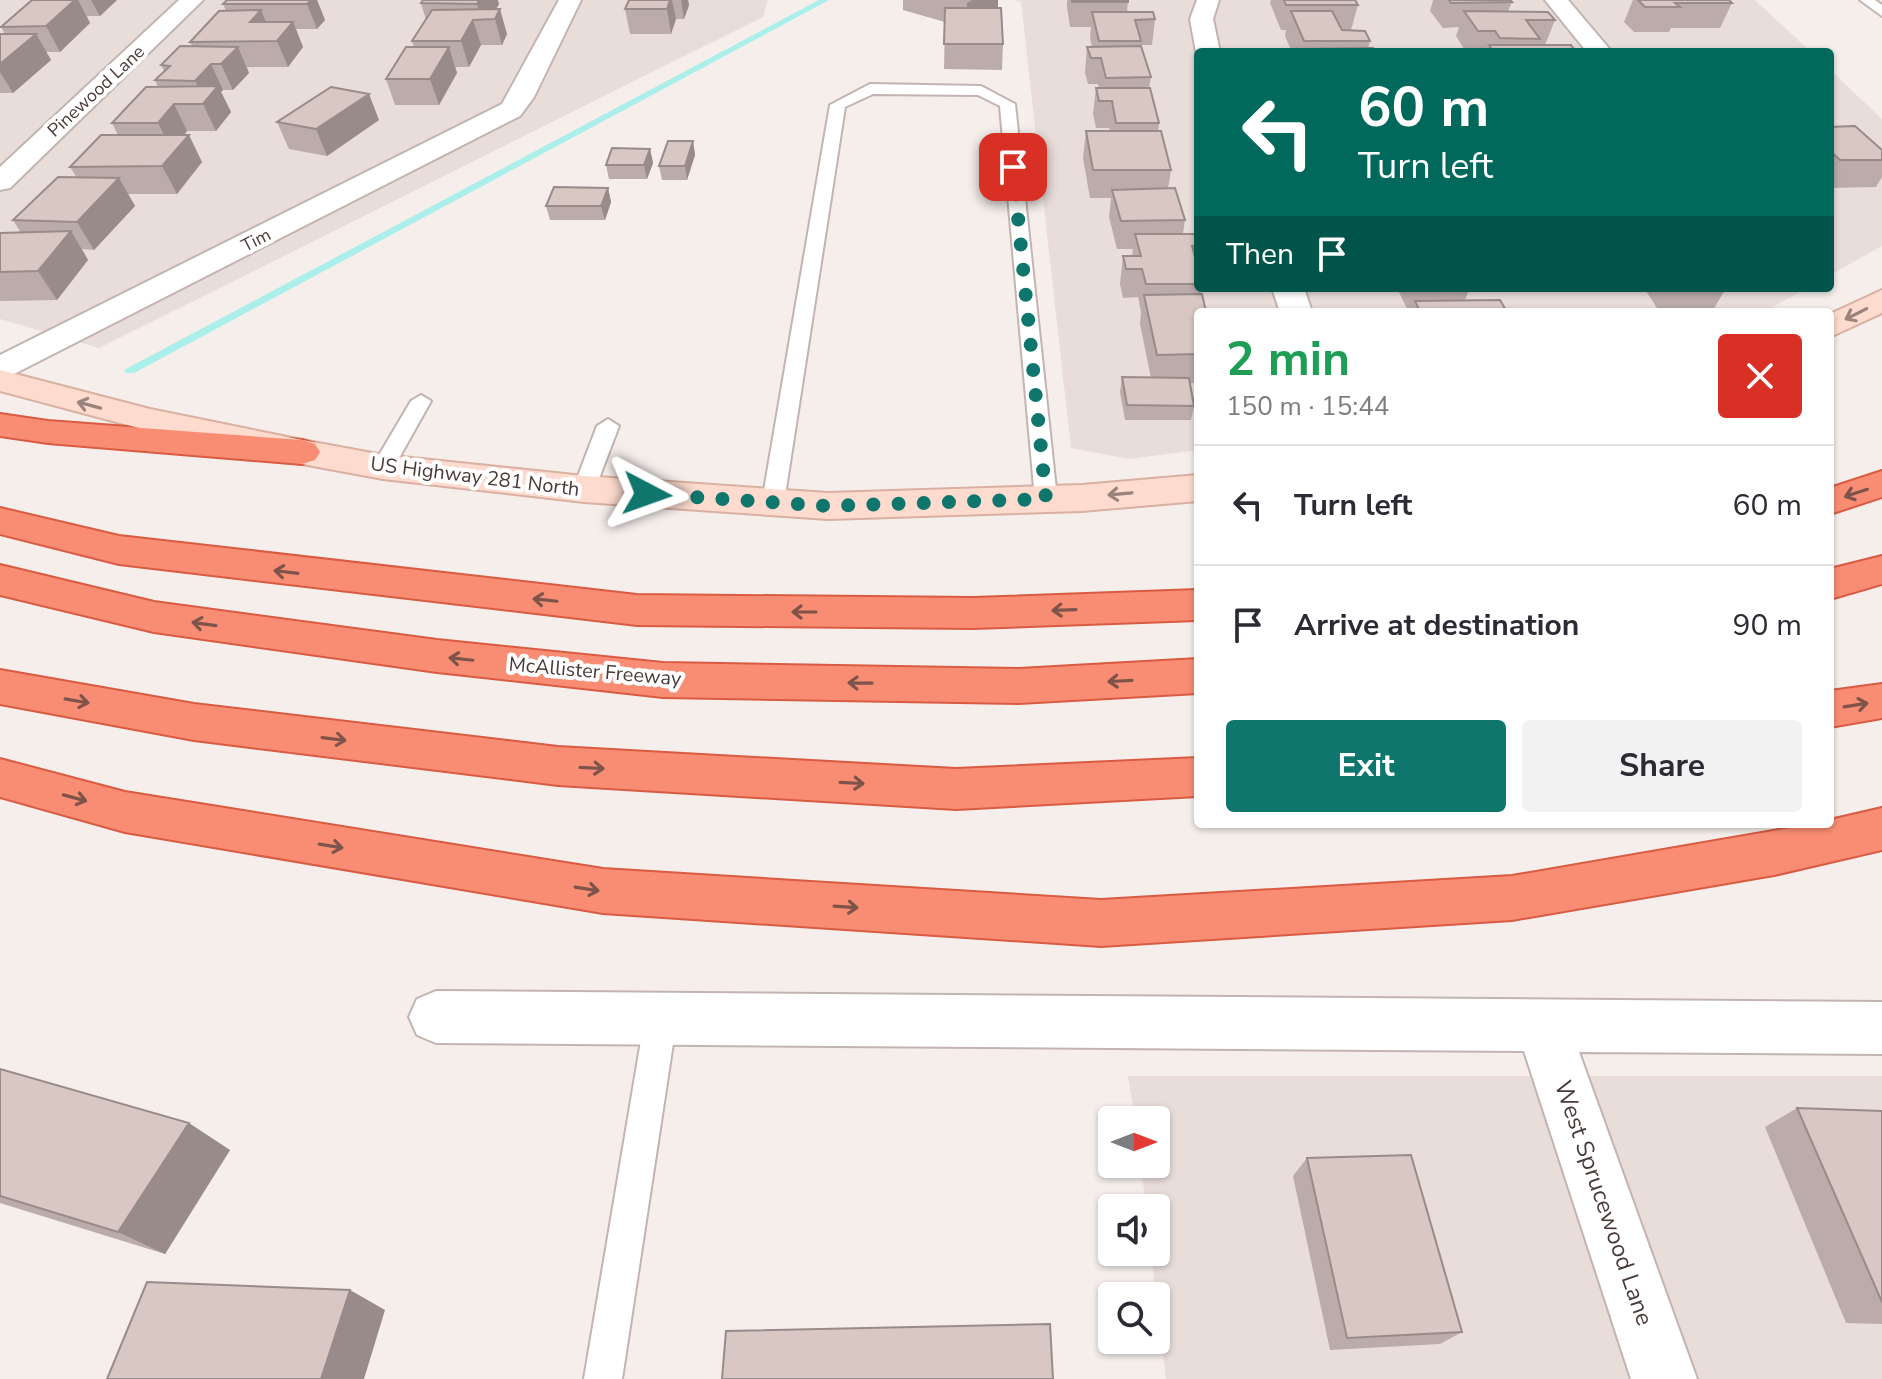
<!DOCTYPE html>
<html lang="en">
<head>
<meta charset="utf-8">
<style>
	:root { --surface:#fff; --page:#f2f2f3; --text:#2b2b33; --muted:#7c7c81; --line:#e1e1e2; --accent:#0f766e }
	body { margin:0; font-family:"Nunito Sans",sans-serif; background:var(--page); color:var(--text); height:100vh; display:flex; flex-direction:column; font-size:30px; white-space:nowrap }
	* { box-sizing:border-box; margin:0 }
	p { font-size:26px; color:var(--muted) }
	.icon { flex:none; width:44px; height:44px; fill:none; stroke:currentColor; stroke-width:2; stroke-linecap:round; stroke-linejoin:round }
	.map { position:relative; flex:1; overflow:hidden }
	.side { position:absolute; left:1194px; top:308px; width:640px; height:520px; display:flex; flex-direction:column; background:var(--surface); border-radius:8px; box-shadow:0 2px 6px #0004 }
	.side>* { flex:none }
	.hud { position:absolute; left:1194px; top:48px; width:640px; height:244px; border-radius:8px; box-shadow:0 2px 6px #0004; background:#00695c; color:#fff; overflow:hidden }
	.needle { width:52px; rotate:90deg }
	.controls { position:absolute; left:1098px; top:1106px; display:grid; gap:16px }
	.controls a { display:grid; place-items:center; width:72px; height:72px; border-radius:8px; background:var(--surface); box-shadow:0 2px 6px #0004; font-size:40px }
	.pin { position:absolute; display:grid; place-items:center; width:68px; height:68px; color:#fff; margin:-34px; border-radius:16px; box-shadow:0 4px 12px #0006 }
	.me { position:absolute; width:88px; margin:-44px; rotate:94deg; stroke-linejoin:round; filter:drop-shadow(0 0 6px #0008) }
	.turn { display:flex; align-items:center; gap:28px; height:168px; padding:0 32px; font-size:36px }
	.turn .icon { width:104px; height:104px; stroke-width:2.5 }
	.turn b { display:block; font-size:56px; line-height:68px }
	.then { display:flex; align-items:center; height:76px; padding:0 32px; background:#0003; gap:16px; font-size:30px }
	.round { display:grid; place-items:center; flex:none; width:84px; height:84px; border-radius:8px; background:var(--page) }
	.head { display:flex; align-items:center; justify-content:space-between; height:136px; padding:0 32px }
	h1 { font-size:48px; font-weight:700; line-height:60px; color:#1e9e55 }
	.button { display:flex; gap:16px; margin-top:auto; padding:16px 32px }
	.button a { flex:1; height:92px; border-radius:8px; background:var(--accent); color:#fff; font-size:32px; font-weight:700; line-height:92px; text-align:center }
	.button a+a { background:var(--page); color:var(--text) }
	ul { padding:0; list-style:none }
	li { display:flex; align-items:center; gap:24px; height:120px; padding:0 32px; border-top:2px solid var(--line) }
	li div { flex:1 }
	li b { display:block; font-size:30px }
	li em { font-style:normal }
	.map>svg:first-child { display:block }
	.residential { fill:#e9ddda }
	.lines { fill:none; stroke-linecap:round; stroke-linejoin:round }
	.stream { fill:#abefeb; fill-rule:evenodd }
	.lane-casing { stroke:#c3b4b1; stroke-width:4 }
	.street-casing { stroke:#c3b4b1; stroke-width:4 }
	.secondary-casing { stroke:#d9b0a1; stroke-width:4 }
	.highway-casing { stroke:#d95b42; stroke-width:4 }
	.lane { fill:#fff; fill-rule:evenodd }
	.street { fill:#fff; fill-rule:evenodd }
	.secondary { fill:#fddbce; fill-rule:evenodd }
	.highway { fill:#f98d73; fill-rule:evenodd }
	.wall { fill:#bbaba9 }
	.shaded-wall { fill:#988b89 }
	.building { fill:#d9c7c4; stroke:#988b89; stroke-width:2 }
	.oneway { stroke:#9a837c }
	.oneway2 { stroke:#7e544a }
	.route { stroke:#0f766e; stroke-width:14; stroke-dasharray:0 25.2 }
	.labels { text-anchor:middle; stroke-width:8; stroke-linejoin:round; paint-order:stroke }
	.far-street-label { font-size:18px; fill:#493b39; stroke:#fff }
	.street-label { font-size:20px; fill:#493b39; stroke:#fff }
	.near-street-label { font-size:24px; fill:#493b39; stroke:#fff }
</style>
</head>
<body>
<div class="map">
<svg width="1882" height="1379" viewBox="0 0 1882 1379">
	<rect width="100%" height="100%" fill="#f5eeeb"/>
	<!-- residential -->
	<path class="residential" d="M0,0H768L763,17L99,348L0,319Z
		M1014,0H1755L1811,52H1198V288H1807L1764,312H1198V450L1129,459L1071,448L1021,2Z
		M1830,70L1882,119V246L1830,275Z
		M1128,1076H1882V1379H1166L1151,1252H1156V1208H1146L1141,1164H1156V1120H1135Z"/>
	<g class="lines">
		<!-- stream -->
		<path class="stream" d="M819,0H829L134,373H126L124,370Z"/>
		<defs>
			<path id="lane" d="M1860,0H1875L1882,5V16Z
				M870,84L981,86L1015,104L1057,499L1054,504H1038L1035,499L1000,106L978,95L873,94L845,107L784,502L781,507H765L762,502L830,105Z
				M421,395L431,401L394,467L391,472H375L372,467L411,401Z
				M608,419L619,426L595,489L592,494H576L573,489L597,426Z
				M661,1002L672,1006L677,1017L622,1379H584L645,1017L650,1006Z"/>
			<path id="street" d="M179,0H203L10,188L0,190V167Z
				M559,0H581L534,97L520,116L12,375L0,378V355L502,104Z
				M1197,0H1219L1213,19L1220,52H1198V55L1196,52L1190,19Z
				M1545,0H1568L1612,52H1587Z
				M1272,288H1304L1312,312H1280Z
				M436,991L1882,1002V1054L1579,1052L1697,1379H1631L1524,1051L436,1043L417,1035L409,1017L417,999Z"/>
			<path id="secondary" d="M1882,290V313L1830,337V314Z
				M0,370L150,409L302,440L383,455L584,476L828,493L1082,485L1198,475V501L1082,511L828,519L584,502L383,479L302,464L150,431L0,391Z"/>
			<path id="highway" d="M0,414L48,421L302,440L315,444L320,452L315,460L302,464L48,443L0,436Z
				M1882,471V497L1830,514V488Z
				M0,508L119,536L637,595L973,598L1198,590V620L973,628L637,625L119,564L0,534Z
				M1882,556V584L1830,599V569Z
				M0,565L154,602L437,640L663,663L1019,669L1198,659V693L1019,703L663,697L437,672L154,632L0,595Z
				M0,670L194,704L558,747L956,769L1198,758V796L956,809L558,785L194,740L0,704Z
				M1882,684V718L1830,727V691Z
				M0,759L125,792L603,869L1101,900L1512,876L1813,824H1830V820L1882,808V850L1774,875L1512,920L1101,946L603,913L125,832L0,797Z"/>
		</defs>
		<!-- lane casing -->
		<use href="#lane" class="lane-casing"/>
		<!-- street casing -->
		<use href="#street" class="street-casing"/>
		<!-- secondary casing -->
		<use href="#secondary" class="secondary-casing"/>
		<!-- highway casing -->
		<use href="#highway" class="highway-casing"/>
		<!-- lane -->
		<use href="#lane" class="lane"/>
		<!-- street -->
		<use href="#street" class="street"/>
		<!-- secondary -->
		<use href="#secondary" class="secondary"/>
		<!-- highway -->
		<use href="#highway" class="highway"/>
	</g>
	<!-- wall -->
	<path class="wall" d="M32,0H117L100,16H87L90,23L60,52H46L51,60L13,93H0V34H5L1,27Z
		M227,0H317L325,20L317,29H296L303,47L288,67H247L249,73L233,90H223L221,92L231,112L216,131H187L184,135L202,162L177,194H128L135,206L94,250L82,249L88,260L57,300L0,301V233H21L13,220L77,178L70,167L118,135L112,123L158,87L155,80L164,71L161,65L192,46L190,42L226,11L223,4Z
		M629,0H688L689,5L684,19H676L671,34H630L625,9Z
		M903,0H998V8L1003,44L1002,70L944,69L945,22L903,10Z
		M1067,0H1128L1127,12L1155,19L1152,45H1140V46L1151,77L1149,88L1159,123L1158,131L1171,170L1168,188L1185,220L1183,234H1198V288H1202L1198,312V383H1190L1194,406L1191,420H1125L1120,392L1122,377L1151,378L1140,324L1141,312L1138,297L1123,298L1120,284L1123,256H1132L1133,249H1117L1109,217L1111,198H1090L1083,158L1086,131H1110L1109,128H1096L1093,114L1096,88H1099L1098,84H1088L1085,73L1087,47H1092L1090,38L1091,27H1070L1067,7Z
		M1271,0H1355L1358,5L1351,30L1370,41L1368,48L1375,52H1292L1285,36L1286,30H1281L1270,3Z
		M1433,0H1510L1512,2L1508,11L1555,20L1545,45L1576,52H1466L1456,36L1459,27L1443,28L1430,11Z
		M1633,0H1729L1732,3L1720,28H1671L1669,32H1634L1624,22Z
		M421,3L499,4L496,9L507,34L502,45H481L469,67H455L457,73L439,105H395L386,79L414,47L412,41L426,20Z
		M379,120L327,156L289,149L277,122Z
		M1830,127L1882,150V177L1876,187L1830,188Z
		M693,141L695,155L687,180H662L659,166Z
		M650,149L653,163L647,179H609L606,165Z
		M608,188L611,202L605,220H550L546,206Z
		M1397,288H1470L1465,300L1507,312H1411L1408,311Z
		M1644,288H1726L1712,312L1659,311Z
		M0,1069L230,1150L165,1254L0,1203Z
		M1797,1108L1882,1111V1324L1846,1323L1765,1127Z
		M1307,1158L1462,1332L1440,1344L1330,1350L1293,1176Z"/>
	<!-- shaded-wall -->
	<path class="shaded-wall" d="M75,0H78L90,23L60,52L46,26Z
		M91,0H117L100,16Z
		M293,0H317L325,20L317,29L307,4Z
		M479,0H498L499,4L490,19H481L477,4Z
		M670,0H672L676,19L671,34L667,9Z
		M681,0H688L689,5L684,19Z
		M972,0H998V8L967,28V3Z
		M500,9L507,34L502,45L495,19Z
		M261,10L271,35L250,22Z
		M473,20L481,45L469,67L461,41Z
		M293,22L303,47L288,67L277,41Z
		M36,34L51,60L13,93L0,72V64Z
		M238,47L249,73L233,90L221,64Z
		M449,47L457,73L439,105L430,79Z
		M211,64L223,90L221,92L231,112L216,131L203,104L206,101L195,81Z
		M369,94L379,120L327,156L316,129Z
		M174,104L187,131L172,150L158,123Z
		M189,135L202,162L177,194L162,166Z
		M693,141L695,155L687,180L685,166Z
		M650,149L653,163L647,179L644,165Z
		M119,178L135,206L94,250L77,222Z
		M608,188L611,202L605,220L601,206Z
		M71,231L88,260L57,300L38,271Z
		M189,1123L230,1150L165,1254L118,1232Z
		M350,1290L385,1310L364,1379H321Z"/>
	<!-- building -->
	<path class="building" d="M32,0H75L46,26L1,27Z
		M227,0H311L307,4H223Z
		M423,0H479L477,4L421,3Z
		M629,0H670L667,9H625Z
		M1072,0H1128V2H1072Z
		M1284,0H1355L1358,5H1286Z
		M1449,0H1510L1512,2L1451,3Z
		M1638,0H1729L1732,3H1675L1680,7H1645Z
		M945,8H1001L1003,44H944Z
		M500,9L495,19L473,20L461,41H412L432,10Z
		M261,10L250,22H293L277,41L190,42L219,11Z
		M1291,11H1332L1342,30L1365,31L1370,41H1304Z
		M1464,11L1548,12L1555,20H1526L1540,39L1500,38L1495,31H1478Z
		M1092,12H1153L1155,19L1135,20L1141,41H1099Z
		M0,34H36L0,64Z
		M1489,45H1571L1576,52H1494Z
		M180,46L238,47L221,64H211L195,81L155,80L170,66L161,65Z
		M1141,46L1151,77L1106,78L1101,58H1091L1087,47Z
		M406,47H449L430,79H386Z
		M1373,48L1375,52H1306L1305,49Z
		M218,86L203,104H174L158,123H112L146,87Z
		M331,87L369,94L316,129L277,122Z
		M1096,88H1150L1159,123H1116L1112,101H1099Z
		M1855,126L1882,150V160H1840L1830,151V127Z
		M1086,131H1161L1171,170H1093Z
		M101,135H189L162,166L70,167Z
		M668,141H693L685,166H659Z
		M612,148L650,149L644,165H606Z
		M58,177L119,178L77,222L13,220Z
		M554,187L608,188L601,206H546Z
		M1175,188L1185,220L1121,221L1112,190Z
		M71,231L38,271L0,272V233Z
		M1135,234H1198V246H1192L1198,267V284H1146L1142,269H1126L1123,256H1141Z
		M1202,294L1206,312H1198V354L1157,355L1144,295Z
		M1500,300L1507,312H1420L1415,301Z
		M1122,377L1189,378L1194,406L1127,405Z
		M0,1069L189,1123L118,1232L0,1196Z
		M1797,1108L1882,1111V1302Z
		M1411,1155L1462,1332L1347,1338L1307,1158Z
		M147,1282L350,1290L321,1379H107Z
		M1050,1324L1053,1379H722L726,1331Z"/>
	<!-- one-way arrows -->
	<defs><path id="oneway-shaft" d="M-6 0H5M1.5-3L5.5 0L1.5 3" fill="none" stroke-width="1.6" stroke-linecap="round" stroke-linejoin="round" transform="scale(2)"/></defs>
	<g class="oneway">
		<use href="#oneway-shaft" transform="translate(1856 314) rotate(153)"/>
		<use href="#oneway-shaft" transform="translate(89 405) rotate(-165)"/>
		<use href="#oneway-shaft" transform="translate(1120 494) rotate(175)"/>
	</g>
	<g class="oneway2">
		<use href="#oneway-shaft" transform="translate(1856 493) rotate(162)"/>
		<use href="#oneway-shaft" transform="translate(286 572) rotate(-173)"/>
		<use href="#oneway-shaft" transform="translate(545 600) rotate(-174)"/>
		<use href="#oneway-shaft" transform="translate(1064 610) rotate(178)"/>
		<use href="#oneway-shaft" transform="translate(804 612) rotate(-180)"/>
		<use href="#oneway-shaft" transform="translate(204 624) rotate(-172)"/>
		<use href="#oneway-shaft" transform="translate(461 659) rotate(-174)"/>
		<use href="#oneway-shaft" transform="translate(1120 681) rotate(177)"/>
		<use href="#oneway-shaft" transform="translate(860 683) rotate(-179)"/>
		<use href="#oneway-shaft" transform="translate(77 701) rotate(10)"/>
		<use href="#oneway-shaft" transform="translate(1856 705) rotate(-9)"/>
		<use href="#oneway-shaft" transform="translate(334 739) rotate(7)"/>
		<use href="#oneway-shaft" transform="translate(592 768) rotate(3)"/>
		<use href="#oneway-shaft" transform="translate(852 783) rotate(3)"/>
		<use href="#oneway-shaft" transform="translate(75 798) rotate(15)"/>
		<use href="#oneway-shaft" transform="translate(331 846) rotate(9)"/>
		<use href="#oneway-shaft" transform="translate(587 889) rotate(9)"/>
		<use href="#oneway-shaft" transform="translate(846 907) rotate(4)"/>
	</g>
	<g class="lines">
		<!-- route -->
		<path class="route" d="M647,494L828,506L1046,499L1013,167"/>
	</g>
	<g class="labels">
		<!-- far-street labels -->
		<g class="far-street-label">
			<text transform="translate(96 91) rotate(-43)" y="6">Pinewood Lane</text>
			<text transform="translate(256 240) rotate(-27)" y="6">Tim</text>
		</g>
		<!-- street labels -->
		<g class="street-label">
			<text transform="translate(475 476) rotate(7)" y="7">US Highway 281 North</text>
			<text transform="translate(595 671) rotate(5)" y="7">McAllister Freeway</text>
		</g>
		<!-- near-street labels -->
		<g class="near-street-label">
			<text transform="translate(1604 1203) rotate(71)" y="8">West Sprucewood Lane</text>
		</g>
	</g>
</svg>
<div class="controls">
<a><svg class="needle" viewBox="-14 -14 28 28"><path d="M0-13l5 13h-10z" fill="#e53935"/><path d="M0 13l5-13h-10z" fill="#7c7c81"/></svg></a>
<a><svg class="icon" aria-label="sound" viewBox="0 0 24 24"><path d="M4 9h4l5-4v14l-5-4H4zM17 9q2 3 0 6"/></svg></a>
<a><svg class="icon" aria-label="search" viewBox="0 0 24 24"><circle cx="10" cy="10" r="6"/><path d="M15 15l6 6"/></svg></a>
</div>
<div class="pin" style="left:1013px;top:167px;background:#d93025"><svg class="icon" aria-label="arrive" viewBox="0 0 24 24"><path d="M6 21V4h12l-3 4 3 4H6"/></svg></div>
<svg class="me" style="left:647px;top:494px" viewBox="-20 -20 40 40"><path d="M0-17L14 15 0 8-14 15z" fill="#0f766e" stroke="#fff" stroke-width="4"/></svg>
<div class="hud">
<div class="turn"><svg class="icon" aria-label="left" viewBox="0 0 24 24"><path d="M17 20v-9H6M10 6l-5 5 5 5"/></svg><div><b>60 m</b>Turn left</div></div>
<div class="then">Then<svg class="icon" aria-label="arrive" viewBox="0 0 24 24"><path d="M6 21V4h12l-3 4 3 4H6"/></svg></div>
</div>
<section class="side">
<div class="head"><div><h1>2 min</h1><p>150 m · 15:44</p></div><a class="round" style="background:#d93025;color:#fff"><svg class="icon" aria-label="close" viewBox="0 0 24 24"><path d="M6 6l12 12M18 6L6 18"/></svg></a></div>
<ul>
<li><svg class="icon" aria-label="left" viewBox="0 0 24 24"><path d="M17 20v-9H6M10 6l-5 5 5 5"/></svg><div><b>Turn left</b></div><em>60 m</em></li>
<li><svg class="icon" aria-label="arrive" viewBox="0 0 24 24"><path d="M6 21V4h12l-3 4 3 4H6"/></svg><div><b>Arrive at destination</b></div><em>90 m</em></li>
</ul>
<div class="button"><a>Exit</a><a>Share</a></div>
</section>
</div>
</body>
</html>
